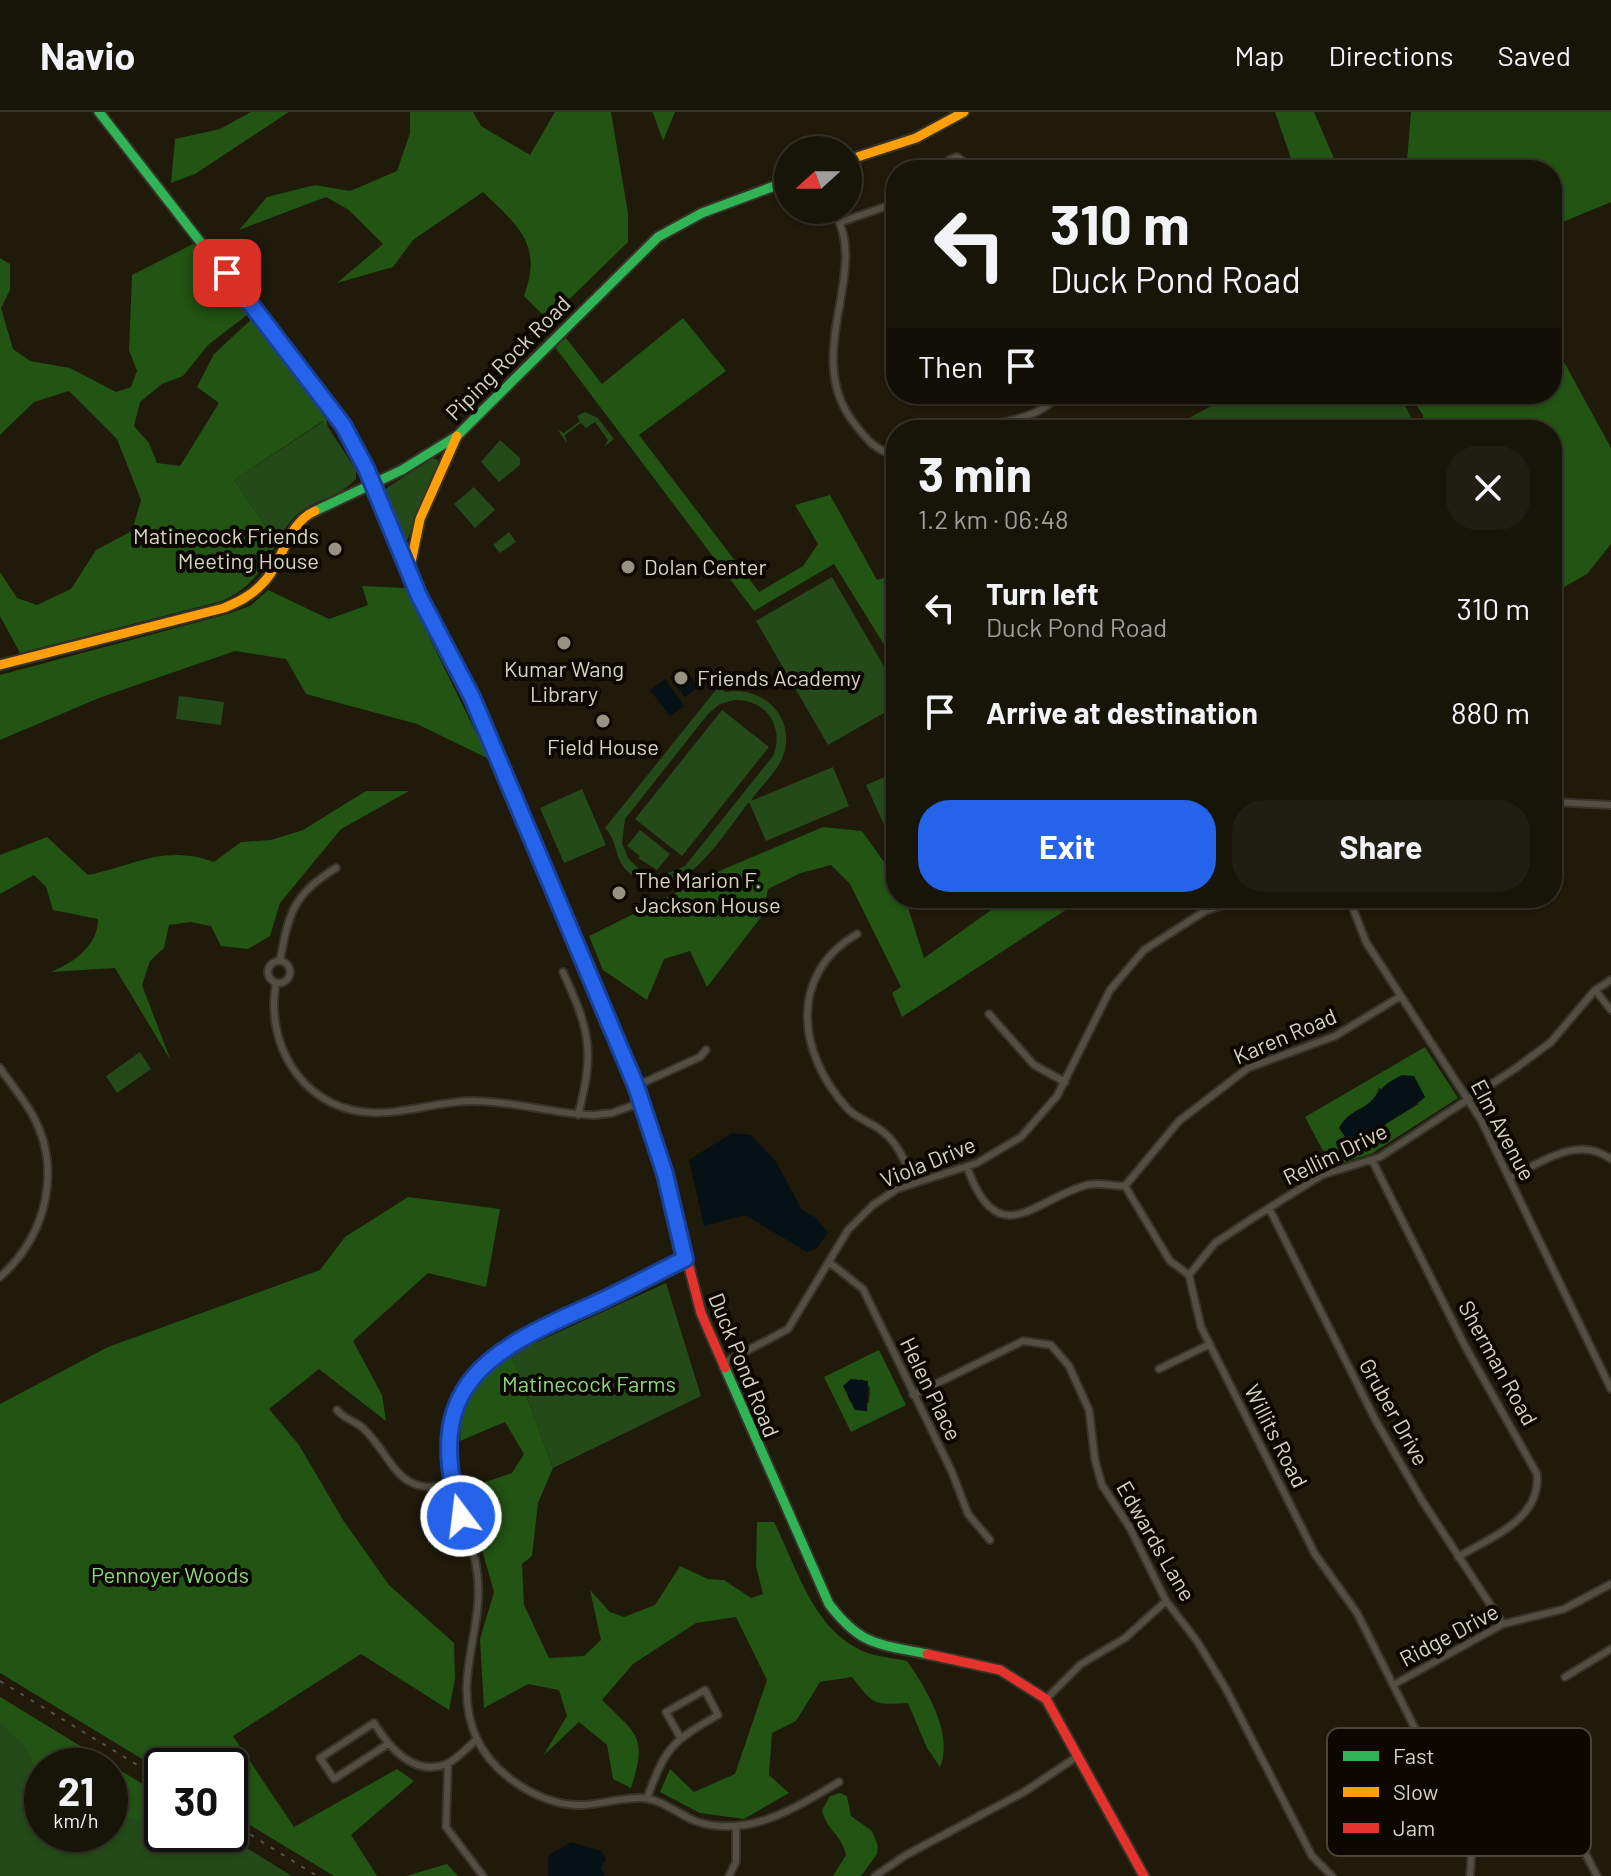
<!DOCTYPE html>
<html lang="en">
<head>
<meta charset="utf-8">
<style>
	:root { --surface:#171408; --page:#201d12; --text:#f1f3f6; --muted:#9e9e9c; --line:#363329; --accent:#2563eb }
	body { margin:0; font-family:Barlow,sans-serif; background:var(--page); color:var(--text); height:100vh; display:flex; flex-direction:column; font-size:30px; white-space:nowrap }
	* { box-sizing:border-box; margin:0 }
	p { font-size:26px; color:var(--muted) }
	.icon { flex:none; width:44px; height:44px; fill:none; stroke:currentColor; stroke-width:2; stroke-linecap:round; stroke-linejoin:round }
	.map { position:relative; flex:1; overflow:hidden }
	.side { position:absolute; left:886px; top:308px; width:676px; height:488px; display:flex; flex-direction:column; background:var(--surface); border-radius:32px; box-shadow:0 2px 6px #0004,0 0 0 2px var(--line) }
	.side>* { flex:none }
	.banner { position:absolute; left:886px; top:48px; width:676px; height:244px; border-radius:32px; box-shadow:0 2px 6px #0004,0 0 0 2px var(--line); background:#171408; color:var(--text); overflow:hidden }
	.needle { width:52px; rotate:249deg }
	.fabs { position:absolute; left:774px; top:24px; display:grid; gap:16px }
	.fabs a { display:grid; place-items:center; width:88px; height:88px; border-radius:50%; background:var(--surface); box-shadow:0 2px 6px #0004,0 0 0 2px var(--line); font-size:40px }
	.speed { position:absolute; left:24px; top:1636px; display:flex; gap:16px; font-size:40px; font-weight:700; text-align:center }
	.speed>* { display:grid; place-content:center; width:104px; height:104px; border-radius:50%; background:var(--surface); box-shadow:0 2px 6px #0004,0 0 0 2px var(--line); line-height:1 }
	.speed small { font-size:20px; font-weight:400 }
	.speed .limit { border:4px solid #111; border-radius:12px; background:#fff; color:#111 }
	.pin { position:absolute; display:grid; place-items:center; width:68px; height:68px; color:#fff; margin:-34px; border-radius:16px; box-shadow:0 4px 12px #0006 }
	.me { position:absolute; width:88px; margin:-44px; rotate:345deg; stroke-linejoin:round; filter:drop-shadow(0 0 6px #0008) }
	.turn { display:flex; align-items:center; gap:28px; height:168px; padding:0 32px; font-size:36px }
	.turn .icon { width:104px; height:104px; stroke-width:2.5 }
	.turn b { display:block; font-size:56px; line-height:68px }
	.then { display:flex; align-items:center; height:76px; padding:0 32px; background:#0003; gap:16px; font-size:30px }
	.round { display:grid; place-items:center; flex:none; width:84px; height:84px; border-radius:32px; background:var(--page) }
	.overview { display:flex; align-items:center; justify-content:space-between; height:136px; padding:0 32px }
	h1 { font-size:48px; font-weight:700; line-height:60px }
	.cta { display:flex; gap:16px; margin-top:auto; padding:16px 32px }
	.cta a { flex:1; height:92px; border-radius:32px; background:var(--accent); color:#fff; font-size:32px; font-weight:700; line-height:92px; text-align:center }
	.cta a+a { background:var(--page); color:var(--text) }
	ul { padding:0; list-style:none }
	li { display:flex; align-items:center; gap:24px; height:104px; padding:0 32px }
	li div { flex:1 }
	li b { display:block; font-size:30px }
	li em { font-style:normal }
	header { display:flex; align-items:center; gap:48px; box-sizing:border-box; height:112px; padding:0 40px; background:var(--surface); border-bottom:2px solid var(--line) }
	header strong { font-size:38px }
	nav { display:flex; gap:44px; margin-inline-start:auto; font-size:28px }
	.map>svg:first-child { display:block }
	.green { fill:#244a19; fill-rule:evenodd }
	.forest { fill:#225413; fill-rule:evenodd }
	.water { fill:#061116 }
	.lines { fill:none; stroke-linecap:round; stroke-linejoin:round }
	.street-casing { stroke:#373329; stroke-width:10 }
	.fast-casing { stroke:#373329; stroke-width:13 }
	.slow-casing { stroke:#373329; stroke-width:13 }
	.jam-casing { stroke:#373329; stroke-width:13 }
	.street { stroke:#534e42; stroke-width:6 }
	.fast { stroke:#30b455; stroke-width:9 }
	.slow { stroke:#ff9f0a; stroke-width:9 }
	.jam { stroke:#e5322d; stroke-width:9 }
	.rail { stroke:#555248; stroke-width:2; stroke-dasharray:4 8; stroke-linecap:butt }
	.route-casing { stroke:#184099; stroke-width:20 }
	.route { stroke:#2563eb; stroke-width:14 }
	.poi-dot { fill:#979282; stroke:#0c0801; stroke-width:3 }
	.labels { text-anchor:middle; stroke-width:8; stroke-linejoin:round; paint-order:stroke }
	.street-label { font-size:22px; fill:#d8d3c3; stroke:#0c0801 }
	.poi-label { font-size:22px; fill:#d8d3c3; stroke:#0c0801; text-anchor:start }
	.park-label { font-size:22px; fill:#8ddb7c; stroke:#0c0801 }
	.key { fill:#0c0801; stroke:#49453b; stroke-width:2 }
	.key-label { font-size:22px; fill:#d8d3c3 }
</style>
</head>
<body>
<header>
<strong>Navio</strong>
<nav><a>Map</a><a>Directions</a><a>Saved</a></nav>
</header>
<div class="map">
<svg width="1611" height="1764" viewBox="0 0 1611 1764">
	<rect width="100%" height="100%" fill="#1f1a0a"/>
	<!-- green -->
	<path class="green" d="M1233,282H1399L1415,313L1407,318H1167Z
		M585,300L598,306L614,327L604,335L608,328L595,310L586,316L581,311L565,323L567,331L557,317L564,321L580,309L577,304Z
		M324,309L356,358V367C328,396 301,381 277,431L234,368Z
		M500,328L520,346V353L499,370L481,350Z
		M433,346L438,348V355L404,436L381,386L382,379Z
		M474,375L495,398L475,416L454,392Z
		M509,420L516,430L500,441L493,433Z
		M832,465L896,575V594L828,633L756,509Z
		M719,574L725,580C763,573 797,606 783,644C777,661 760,674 751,689L833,655L849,694L766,729L749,690C723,722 676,807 627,759C614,746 617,727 605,716ZM734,588C766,587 785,615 773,644L685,754L663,763L640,758L628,746L622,731L625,707L708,602L720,592Z
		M179,584L224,590L221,613L176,607Z
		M722,598L769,635L682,744L635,707Z
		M896,660V739L866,673Z
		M582,677L606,733L564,751L540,696Z
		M640,718L670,742L657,758L638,746L640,744L627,734Z
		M140,940L151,957L117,981L106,964Z
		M666,1171L701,1284L553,1356L511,1242Z
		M0,1585L162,1684V1722H224L292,1764H0ZM42,1654H110V1722H42Z"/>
	<!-- forest -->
	<path class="forest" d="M251,0H289L195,62L171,71L175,27L220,17Z
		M410,0H473L481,14L530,43L555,0H611L628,101V130L548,208L524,184C543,132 518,114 483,80L413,128L393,155L337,171L383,132L349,98L326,85L239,118L267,85L315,73L350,79L397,59L410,21Z
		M653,0H675L663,29L653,1Z
		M1275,0H1314L1339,58H1295Z
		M1411,0H1611V90L1558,112L1552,121V58H1402L1407,48Z
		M195,131L251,200L208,233L183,264L162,272L140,290L134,314L149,331L157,351L180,354L219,291L197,275L214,242L255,204L326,307L328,315L323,309L234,368L277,431C262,458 251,476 222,489L20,541L0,504V460L17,486L37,493L71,477L96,438L132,419L141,388L117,327L69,279L34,290L0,323V146L10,152V178L1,196L13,237L30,249L70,256L116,280L131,275L137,259L129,238L132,163Z
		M683,206L726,259L639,323L759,480L803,454L818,432L795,393L830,383L877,468L896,462V552L834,452L754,499L555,235L566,226L602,272Z
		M1552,228L1611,336V432L1587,462L1552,482V318H1424L1423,303L1409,282H1552Z
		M362,474L405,476L489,647L417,612L306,582L286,547L235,539L99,586L0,628V563L228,502L250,494L268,478L329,507L368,493Z
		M366,679H409L341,717L280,791L270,824L248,837L221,834L211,814L191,810L169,813L164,836L150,849L142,873L171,949L115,856L51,860C73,851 98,834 98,807L53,798L46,775L34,763L0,782V743L47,725L88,763C136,753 164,732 214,750L241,730L271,728L303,718Z
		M823,715L862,719L896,767V786H905L924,846L1008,786H1084L902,905L892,881L901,875L850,772L831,753L801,761L768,777L762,804L707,875L690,839L664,847L647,888L603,858L589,824L724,757Z
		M1425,935L1458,986L1371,1042L1331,1054L1305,1005ZM1379,976L1419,992L1356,1029Z
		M408,1085L500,1097L486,1175L428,1161L353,1229L382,1283L386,1309L319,1257L269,1297L299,1333L343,1408L389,1473L454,1531L455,1567L449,1598L361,1542L233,1624L294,1715L397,1657L414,1669L351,1723L377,1764H334L230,1701V1654H162V1659L0,1561V1292L108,1235L320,1158L345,1125Z
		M879,1238L906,1293L851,1320L824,1265ZM862,1267L870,1276L869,1291L850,1290L847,1281Z
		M511,1242L553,1356L538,1391L532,1444L522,1452L524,1493L549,1546L584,1544L601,1528L590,1478L610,1500L624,1505L655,1493L680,1454L708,1467L724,1468L751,1486L763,1482L756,1454L757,1410H774C798,1457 812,1517 865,1540C877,1545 894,1546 907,1549C926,1576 954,1622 940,1655L927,1636L908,1591C872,1593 874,1593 852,1565L820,1570L796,1609L772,1621L769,1663L789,1681L744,1707L700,1701L660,1680L670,1657L694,1680L735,1662L767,1568L736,1505L696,1511L633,1552L602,1588C637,1623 648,1624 631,1676L613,1667L607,1633L579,1610L543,1644L567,1604L559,1578L528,1572L484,1596L480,1527L494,1480L479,1427L471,1375L512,1361L524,1342L505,1310L460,1329L462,1294L488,1261Z
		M0,1585L162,1684V1708L110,1706V1654H42V1667L24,1633L0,1610Z
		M840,1681L847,1684L851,1704L872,1719L878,1734L877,1742L861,1764H833L846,1743C842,1723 826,1718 822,1698L830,1684Z
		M447,1752L458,1764H406Z"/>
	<!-- water -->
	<path class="water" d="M684,555L698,575L685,585L670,565Z
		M665,567L684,594L670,604L650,578Z
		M1402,963L1414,964L1425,985C1421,990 1364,1027 1359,1028C1354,1029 1350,1027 1346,1026L1339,1016C1350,997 1361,1000 1373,987C1385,973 1383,973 1402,963Z
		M732,1021L751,1023L775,1048L802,1098L815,1105L828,1120L817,1136L807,1140L745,1103L704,1114L689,1048Z
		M851,1267L868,1269L867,1299L855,1298L843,1274Z
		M571,1730L601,1739L606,1747L601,1756L605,1764H548V1744Z"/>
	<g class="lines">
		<defs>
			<path id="street" d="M948,58L949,48L957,45L964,50L963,58
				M833,98C873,159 800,241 854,311C867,328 875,338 896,344
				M841,110L896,91
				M1052,282L1059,287L1069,282
				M970,318C998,310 1036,308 1056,286
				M1552,672L1556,690
				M1552,690L1611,693
				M1349,786L1366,830L1481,1008L1611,1277
				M857,822C787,863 798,942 847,996C855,1005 867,1009 878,1016C898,1029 905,1050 914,1071
				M280,848C289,801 293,782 336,756
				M268 860a11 11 0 1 1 22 0a11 11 0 1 1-22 0Z
				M563,860C590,919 595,939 578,1003
				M276,871C265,930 300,993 364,1000C401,1004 437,989 473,989C514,989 554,1002 594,1003L612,1001L642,990
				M1595,878L1611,898
				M989,902L1034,953L1065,970
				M0,956C10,971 23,986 32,1002C63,1058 46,1124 0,1165
				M636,974L700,945L706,938
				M1372,1048L1465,1234L1537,1362C1541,1408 1491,1425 1458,1445
				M967,1055C998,1143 1036,1086 1087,1073C1100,1070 1112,1074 1125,1074L1170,1149L1189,1163L1201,1215L1315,1442L1357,1501L1466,1718L1472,1737L1470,1764
				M1509,1066C1542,1050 1577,1023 1611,1047
				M1125,1074L1179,1009L1248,956L1335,924L1401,884
				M1269,1096L1376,1309L1423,1390L1503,1512
				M685,1147C658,1160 631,1175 603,1187C556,1209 503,1225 471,1268C425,1328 464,1390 476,1453C488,1514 450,1564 476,1625C493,1663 542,1695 584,1693C604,1692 630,1683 649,1687C666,1690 682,1705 698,1710C750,1726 797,1695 839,1670
				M829,1150L863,1177L952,1360L968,1402L990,1428
				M1189,1163L1215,1131L1253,1106L1322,1063L1380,1045L1516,956L1551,930L1595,878L1611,868
				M722,1252L788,1217L848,1118L873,1093L897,1077L977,1051L1021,1025L1057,984L1110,878L1144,838L1205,799L1245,786
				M1159,1257L1210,1232
				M913,1283L1023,1229L1051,1233L1069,1254L1089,1298L1095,1348L1102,1373L1130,1416L1166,1489L1197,1529L1226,1577L1312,1744L1332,1764
				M337,1298C344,1307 355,1309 363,1316C395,1347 396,1386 452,1372
				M1565,1565L1611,1537
				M1393,1573L1503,1512L1564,1497L1611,1472
				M1046,1587L1081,1552L1125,1526L1166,1489
				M388,1632L334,1667L320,1646L374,1611C389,1635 413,1665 447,1652C457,1647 468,1635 477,1627
				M448,1651L446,1715L483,1764
				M647,1686C666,1635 671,1630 718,1603L705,1578L666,1600L680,1625
				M1454,1695C1548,1645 1556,1686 1597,1764
				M729,1764L736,1750V1715
				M875,1764L906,1743L1024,1680L1078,1644"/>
			<path id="fast" d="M99,0L343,313C380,382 405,457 441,526
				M315,399L402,358L457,324L658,125L702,101L788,69
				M725,1256L829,1492C861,1534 878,1532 927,1542"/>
			<path id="slow" d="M848,48L916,26L964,0
				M409,460L420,407L457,324
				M441,526L472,585L573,824
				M0,553L224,496C238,490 251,484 262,472C283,452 286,412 315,399"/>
			<path id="jam" d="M573,824L636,974L665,1062L701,1201L725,1256
				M927,1542L1000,1558L1046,1587L1144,1764"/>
		</defs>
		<!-- street casing -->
		<use href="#street" class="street-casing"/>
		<!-- fast casing -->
		<use href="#fast" class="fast-casing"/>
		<!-- slow casing -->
		<use href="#slow" class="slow-casing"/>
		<!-- jam casing -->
		<use href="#jam" class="jam-casing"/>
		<!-- street -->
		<use href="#street" class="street"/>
		<!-- fast -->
		<use href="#fast" class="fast"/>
		<!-- slow -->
		<use href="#slow" class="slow"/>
		<!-- jam -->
		<use href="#jam" class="jam"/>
		<!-- rail -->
		<path class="rail" d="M0,1569L162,1668
			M230,1710L317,1764"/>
	</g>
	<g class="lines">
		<defs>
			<path id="route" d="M227,161L343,313L366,356L419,484L472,585L636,974L665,1062L685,1147C654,1162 623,1179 592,1193C486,1239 421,1275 461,1404"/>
		</defs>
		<!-- route casing -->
		<use href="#route" class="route-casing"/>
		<!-- route -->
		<use href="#route" class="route"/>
	</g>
	<!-- markers -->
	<g class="poi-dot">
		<circle cx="335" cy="437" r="8"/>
		<circle cx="628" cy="455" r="8"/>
		<circle cx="564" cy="531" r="8"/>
		<circle cx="681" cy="566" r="8"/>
		<circle cx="603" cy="609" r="8"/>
		<circle cx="619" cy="781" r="8"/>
	</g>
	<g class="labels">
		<!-- street labels -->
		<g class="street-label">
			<text transform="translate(508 246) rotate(-45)" y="8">Piping Rock Road</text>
			<text transform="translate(1285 924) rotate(-23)" y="8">Karen Road</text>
			<text transform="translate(1503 1018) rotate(62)" y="8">Elm Avenue</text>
			<text transform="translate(1335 1042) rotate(-26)" y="8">Rellim Drive</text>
			<text transform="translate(928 1050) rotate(-22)" y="8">Viola Drive</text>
			<text transform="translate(1498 1251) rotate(61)" y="8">Sherman Road</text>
			<text transform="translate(744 1253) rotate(68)" y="8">Duck Pond Road</text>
			<text transform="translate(931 1277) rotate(64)" y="8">Helen Place</text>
			<text transform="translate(1394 1300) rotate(61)" y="8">Gruber Drive</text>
			<text transform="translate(1276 1324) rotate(63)" y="8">Willits Road</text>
			<text transform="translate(1156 1429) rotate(60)" y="8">Edwards Lane</text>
			<text transform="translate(1449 1523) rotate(-28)" y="8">Ridge Drive</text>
		</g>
		<!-- poi labels -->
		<g class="poi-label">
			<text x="319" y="432" text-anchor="end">Matinecock Friends<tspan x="319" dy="25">Meeting House</tspan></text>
			<text x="644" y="463">Dolan Center</text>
			<text x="564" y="565" text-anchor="middle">Kumar Wang<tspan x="564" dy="25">Library</tspan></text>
			<text x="697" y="574">Friends Academy</text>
			<text x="603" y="643" text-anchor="middle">Field House</text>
			<text x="635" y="776">The Marion F.<tspan x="635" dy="25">Jackson House</tspan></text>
		</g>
		<!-- park labels -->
		<g class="park-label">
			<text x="589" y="1280">Matinecock Farms</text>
			<text x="170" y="1471">Pennoyer Woods</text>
		</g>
	</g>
	<!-- legend -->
	<rect x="1327" y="1616" width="264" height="128" rx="12" class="key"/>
	<rect x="1343" y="1639" width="36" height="10" fill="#30b455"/>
	<rect x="1343" y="1675" width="36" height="10" fill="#ff9f0a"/>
	<rect x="1343" y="1711" width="36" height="10" fill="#e5322d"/>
	<g class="key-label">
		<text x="1393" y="1652">Fast</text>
		<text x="1393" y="1688">Slow</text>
		<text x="1393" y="1724">Jam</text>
	</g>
</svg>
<div class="fabs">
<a><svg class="needle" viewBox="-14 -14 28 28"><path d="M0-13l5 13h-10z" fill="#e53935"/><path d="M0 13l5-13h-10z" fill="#9e9e9c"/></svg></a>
</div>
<div class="speed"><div>21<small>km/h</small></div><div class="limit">30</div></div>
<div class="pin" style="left:227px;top:161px;background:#d93025"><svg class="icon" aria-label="arrive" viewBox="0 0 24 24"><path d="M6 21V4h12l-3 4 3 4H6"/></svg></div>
<svg class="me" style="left:461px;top:1404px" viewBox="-20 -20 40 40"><circle r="17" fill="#2563eb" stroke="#fff" stroke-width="3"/><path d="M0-11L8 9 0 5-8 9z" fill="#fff"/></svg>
<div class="banner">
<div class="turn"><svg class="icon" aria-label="left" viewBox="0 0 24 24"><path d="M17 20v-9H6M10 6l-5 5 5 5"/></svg><div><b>310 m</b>Duck Pond Road</div></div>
<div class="then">Then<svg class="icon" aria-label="arrive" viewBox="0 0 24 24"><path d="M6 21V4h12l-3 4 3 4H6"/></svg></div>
</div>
<section class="side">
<div class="overview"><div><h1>3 min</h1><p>1.2 km · 06:48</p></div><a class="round"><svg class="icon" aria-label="close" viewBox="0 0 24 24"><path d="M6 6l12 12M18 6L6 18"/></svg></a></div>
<ul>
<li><svg class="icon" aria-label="left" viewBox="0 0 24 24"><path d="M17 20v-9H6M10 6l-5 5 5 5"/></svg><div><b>Turn left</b><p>Duck Pond Road</p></div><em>310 m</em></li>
<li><svg class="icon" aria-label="arrive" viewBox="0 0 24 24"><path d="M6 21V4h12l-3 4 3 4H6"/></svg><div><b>Arrive at destination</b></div><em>880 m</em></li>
</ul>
<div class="cta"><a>Exit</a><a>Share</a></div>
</section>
</div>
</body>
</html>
